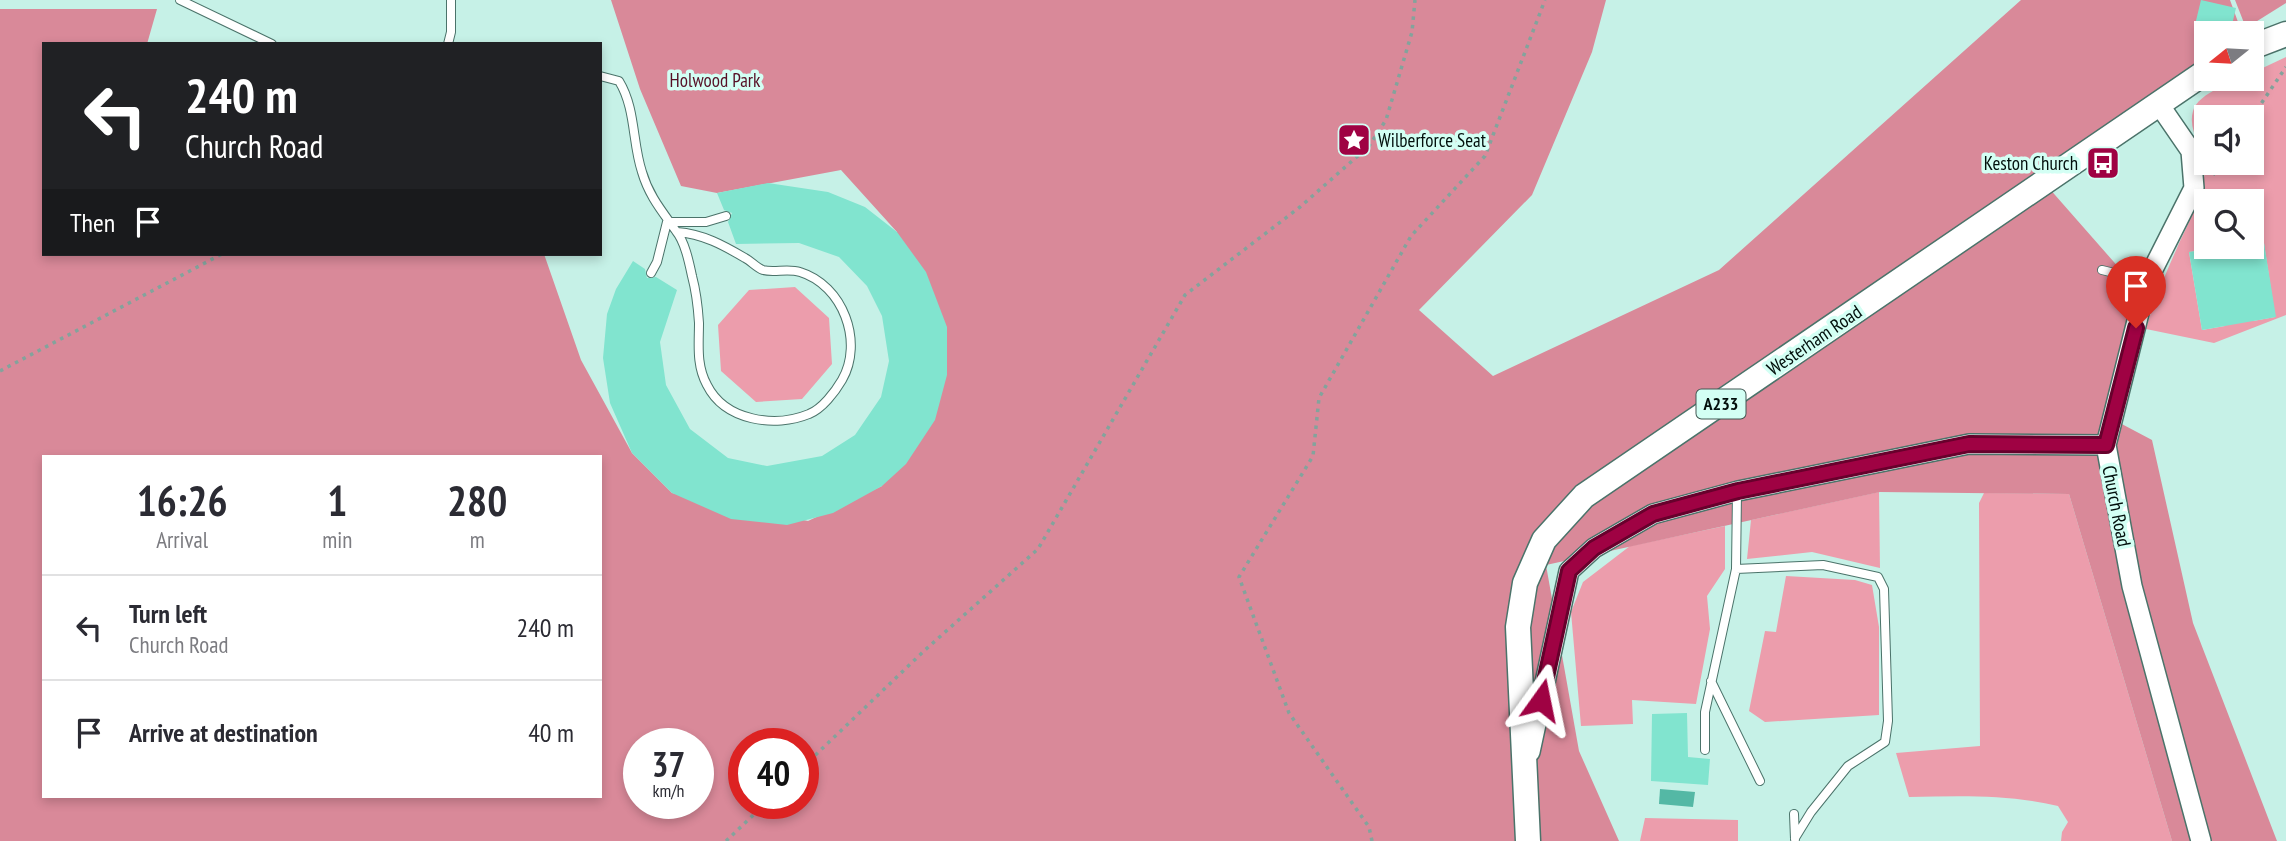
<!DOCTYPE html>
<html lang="en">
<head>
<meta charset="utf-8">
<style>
	:root { --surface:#fff; --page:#f2f2f3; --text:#2b2b33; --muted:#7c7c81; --line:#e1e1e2 }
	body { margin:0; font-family:"PT Sans Narrow",sans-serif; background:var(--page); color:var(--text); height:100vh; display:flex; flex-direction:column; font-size:26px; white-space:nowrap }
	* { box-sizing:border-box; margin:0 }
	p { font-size:23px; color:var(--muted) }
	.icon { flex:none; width:38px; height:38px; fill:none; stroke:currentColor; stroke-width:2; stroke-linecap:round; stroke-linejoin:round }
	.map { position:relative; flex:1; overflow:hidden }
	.panel { position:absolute; left:42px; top:455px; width:560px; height:343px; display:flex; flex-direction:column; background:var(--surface); border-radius:0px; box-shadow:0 4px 10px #0003 }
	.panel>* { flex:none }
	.guide { position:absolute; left:42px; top:42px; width:560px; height:214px; border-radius:0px; box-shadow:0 4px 10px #0003; background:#202124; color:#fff; overflow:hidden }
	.needle { width:46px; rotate:252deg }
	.buttons { position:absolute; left:2194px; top:21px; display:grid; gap:14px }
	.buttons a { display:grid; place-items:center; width:70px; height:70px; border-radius:0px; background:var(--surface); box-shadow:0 4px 10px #0003; font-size:35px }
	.speed { position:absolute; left:623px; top:728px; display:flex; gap:14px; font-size:35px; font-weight:700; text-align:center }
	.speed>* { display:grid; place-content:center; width:91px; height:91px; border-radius:50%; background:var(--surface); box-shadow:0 4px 10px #0003; line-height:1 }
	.speed small { font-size:18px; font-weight:400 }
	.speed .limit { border:10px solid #d22; background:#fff; color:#111 }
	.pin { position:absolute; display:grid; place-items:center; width:60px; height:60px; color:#fff; margin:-72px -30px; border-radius:50% 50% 50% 0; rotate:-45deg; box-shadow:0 0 7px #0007 }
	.pin .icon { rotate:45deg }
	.me { position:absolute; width:77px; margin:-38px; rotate:12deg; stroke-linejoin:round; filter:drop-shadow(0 0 5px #0008) }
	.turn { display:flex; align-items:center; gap:24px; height:147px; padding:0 28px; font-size:32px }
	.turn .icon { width:91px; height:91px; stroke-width:2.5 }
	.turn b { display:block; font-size:49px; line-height:60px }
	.then { display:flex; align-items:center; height:66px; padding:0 28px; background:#0003; gap:14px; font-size:26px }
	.eta { display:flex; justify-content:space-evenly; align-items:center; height:119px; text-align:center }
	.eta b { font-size:42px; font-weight:800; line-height:49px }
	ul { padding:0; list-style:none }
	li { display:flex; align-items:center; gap:21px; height:105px; padding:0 28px; border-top:2px solid var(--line) }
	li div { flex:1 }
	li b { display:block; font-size:26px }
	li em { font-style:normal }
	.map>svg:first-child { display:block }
	.green { fill:#ec9dac; fill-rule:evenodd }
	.forest { fill:#d98999; fill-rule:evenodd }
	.water { fill:#54b8a5 }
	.building { fill:#81e4cf }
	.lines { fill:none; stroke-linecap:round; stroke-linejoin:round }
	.service-casing { stroke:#4b736a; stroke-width:10 }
	.tertiary-casing { stroke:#4b736a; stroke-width:22 }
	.primary-casing { stroke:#4b736a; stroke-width:27 }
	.path { stroke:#83a39c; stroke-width:3.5; stroke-dasharray:3.5 5; stroke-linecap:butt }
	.service { stroke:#fff; stroke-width:8 }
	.tertiary { stroke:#fff; stroke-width:19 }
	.primary { stroke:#fff; stroke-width:24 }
	.route-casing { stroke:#67012c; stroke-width:18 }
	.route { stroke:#9f0243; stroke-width:12 }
	.labels { text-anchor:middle; stroke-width:7; stroke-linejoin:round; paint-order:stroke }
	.shield { fill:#d3fff4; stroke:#415752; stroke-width:2 }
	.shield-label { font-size:18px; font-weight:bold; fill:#020f0c }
	.park-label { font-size:19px; fill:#560f25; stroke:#d3fff4 }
	.poi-label { font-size:19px; fill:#020f0c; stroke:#d3fff4; text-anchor:start }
	.street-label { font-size:19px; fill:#020f0c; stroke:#d3fff4 }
</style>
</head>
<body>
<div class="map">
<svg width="2286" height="841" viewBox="0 0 2286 841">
	<rect width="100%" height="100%" fill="#c6f1e7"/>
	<!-- green -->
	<path class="green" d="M2286,57V315L2214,343L2146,329C2154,301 2165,275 2177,248C2188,223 2204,196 2205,167C2205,148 2187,132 2193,111C2198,93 2236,79 2252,79V73ZM2207,117H2252V163H2207ZM2207,201H2252V245L2264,243L2275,317L2253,321L2252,316L2225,321V326L2202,330L2189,252L2213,249L2219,288L2247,283L2241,247H2207Z
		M795,287L829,318L832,364L802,399L756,402L721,371L718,325L749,290Z
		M1879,492L1880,568L1812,552L1747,559L1751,520Z
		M1984,493L2069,494L2172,841H2061L2062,832L2068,822L2058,806C2008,794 1960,796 1909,797L1896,753L1980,746L1979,503Z
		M1725,526V569L1707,596L1710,629L1696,704L1632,700L1633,724L1581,726L1571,612L1583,582L1630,546Z
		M1786,576L1855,580L1872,585L1879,627V715L1765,722L1749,711L1765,631L1776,632Z
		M1645,818L1738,820V841H1640Z"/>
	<!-- forest -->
	<path class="forest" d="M611,0H1606L1592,52L1532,195L1419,310L1493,376L1719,270L2021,0H2230L2242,33H2207V67L2048,187L2135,286L2118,422L2152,440L2193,623L2277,841H2172L2069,494L1880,492L1546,565L1579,751L1619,841H0V9H157L147,44H44V254H544L581,360L632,453L672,493L808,521L882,486L897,232L841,170L717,193L681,186L640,89ZM44,457H600V796H44ZM639,744H698V803H639ZM744,744H803V803H744Z
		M2235,0H2286V3L2246,28Z"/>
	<!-- water -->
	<path class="water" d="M1660,789L1695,792L1693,807L1659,804Z"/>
	<!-- building -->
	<path class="building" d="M2201,0L2236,8L2230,33H2211L2194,29Z
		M768,183L828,192L865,207L897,232L926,272L947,327V375L935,420L906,464L882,486L833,513L787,525L731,519L672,493L632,453L610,403L603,358L607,314L616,289L633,261L645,269L647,278L656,277L677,290L660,342L666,385L690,429L728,458L767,466L822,456L855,435L881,397L889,361L882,316L867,286L839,257L799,243L736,244L728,222L732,213L724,210L717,193Z
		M2264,243L2276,317L2202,330L2189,252L2223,247H2252Z
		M1687,713L1688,757L1710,759L1708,785L1651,781L1652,714Z"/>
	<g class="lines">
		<defs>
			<path id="service" d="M180,0L272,44
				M448,44L451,32V0
				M600,76L619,81C636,109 632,142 642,172C649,196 662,211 676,231C685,242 689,262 692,276C696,291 698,307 699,323C699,344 696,365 707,385C725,421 775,428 809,414C822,409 835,392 842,380C864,342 843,285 800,272C788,268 774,273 763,270C757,268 751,261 745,258C723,245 703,234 677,232
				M2102,270L2147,281
				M651,273L657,262L667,222H706L726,216
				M1736,569L1823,565L1878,577L1884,589L1888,721L1885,742L1848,766L1811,812L1795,838
				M1711,681L1760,781
				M1705,750V712L1736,569L1737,493
				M1794,814L1795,839"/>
			<path id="tertiary" d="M2158,103L2191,151L2194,188L2147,281L2106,445L2132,586L2201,841
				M1530,752L1569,571L1594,548L1653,514L1738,491L1969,444L2106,445"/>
			<path id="primary" d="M2252,47L2286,34
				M1528,841L1518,627L1525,583L1544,540L1584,496L2207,71"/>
		</defs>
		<!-- service casing -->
		<use href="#service" class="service-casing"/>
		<!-- tertiary casing -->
		<use href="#tertiary" class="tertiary-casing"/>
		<!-- primary casing -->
		<use href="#primary" class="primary-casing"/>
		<!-- path -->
		<path class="path" d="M2252,117L2286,67
			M2213,175L2221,163
			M0,371L222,254
			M803,767L925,650L1038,549L1185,295L1300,207L1369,146L1386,120L1412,32L1415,0
			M726,841L766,803
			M1372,841L1369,827L1289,713L1239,577L1313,456L1319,398L1411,236L1485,156L1545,0"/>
		<!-- service -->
		<use href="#service" class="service"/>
		<!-- tertiary -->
		<use href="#tertiary" class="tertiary"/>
		<!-- primary -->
		<use href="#primary" class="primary"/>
	</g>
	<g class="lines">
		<defs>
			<path id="route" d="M1541,700L1569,571L1594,548L1653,514L1738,491L1969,444L2106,445L2136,328"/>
		</defs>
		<!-- route casing -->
		<use href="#route" class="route-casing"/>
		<!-- route -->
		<use href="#route" class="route"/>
	</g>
	<!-- icons -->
	<defs>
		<symbol id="sight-square" viewBox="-11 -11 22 22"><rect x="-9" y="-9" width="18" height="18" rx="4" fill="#9f0243" stroke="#d3fff4"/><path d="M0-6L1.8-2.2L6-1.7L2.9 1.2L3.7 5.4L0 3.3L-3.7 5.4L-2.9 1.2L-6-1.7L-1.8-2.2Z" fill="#fff"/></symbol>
		<symbol id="bus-square" viewBox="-11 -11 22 22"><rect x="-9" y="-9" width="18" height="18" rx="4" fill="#9f0243" stroke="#d3fff4"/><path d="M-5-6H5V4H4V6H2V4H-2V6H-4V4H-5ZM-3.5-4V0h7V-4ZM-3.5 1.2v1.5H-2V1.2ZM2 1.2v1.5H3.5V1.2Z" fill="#fff"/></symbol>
	</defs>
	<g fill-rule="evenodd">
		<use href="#sight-square" x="1335" y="121" width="38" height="38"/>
		<use href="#bus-square" x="2084" y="144" width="38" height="38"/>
	</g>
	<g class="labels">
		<!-- shield labels -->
		<rect class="shield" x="1696.5" y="389.5" width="49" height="29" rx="5"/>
		<g class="shield-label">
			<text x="1721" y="410">A233</text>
		</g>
		<!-- park labels -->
		<g class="park-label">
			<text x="715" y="87">Holwood Park</text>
		</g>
		<!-- poi labels -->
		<g class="poi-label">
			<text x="1378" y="147">Wilberforce Seat</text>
			<text x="2078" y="170" text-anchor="end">Keston Church</text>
		</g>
		<!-- street labels -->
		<g class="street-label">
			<text transform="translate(1814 340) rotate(-34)" y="7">Westerham Road</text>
			<text transform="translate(2117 506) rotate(79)" y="7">Church Road</text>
		</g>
	</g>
</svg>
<div class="buttons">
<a><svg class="needle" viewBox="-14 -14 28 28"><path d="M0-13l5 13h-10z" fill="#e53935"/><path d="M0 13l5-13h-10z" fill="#7c7c81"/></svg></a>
<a><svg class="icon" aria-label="sound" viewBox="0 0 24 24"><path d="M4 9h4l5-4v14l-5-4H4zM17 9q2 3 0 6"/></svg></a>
<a><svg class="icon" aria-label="search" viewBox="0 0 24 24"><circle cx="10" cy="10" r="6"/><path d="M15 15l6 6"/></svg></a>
</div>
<div class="speed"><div>37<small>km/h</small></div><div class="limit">40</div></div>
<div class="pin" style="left:2136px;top:328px;background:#d93025"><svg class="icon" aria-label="arrive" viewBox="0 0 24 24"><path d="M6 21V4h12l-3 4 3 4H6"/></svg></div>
<svg class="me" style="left:1541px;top:700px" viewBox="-20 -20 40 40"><path d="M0-17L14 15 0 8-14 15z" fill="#9f0243" stroke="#fff" stroke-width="4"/></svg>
<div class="guide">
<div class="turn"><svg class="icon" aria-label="left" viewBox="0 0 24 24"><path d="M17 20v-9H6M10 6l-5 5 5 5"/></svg><div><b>240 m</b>Church Road</div></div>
<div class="then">Then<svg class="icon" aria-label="arrive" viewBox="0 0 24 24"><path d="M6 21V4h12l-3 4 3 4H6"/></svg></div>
</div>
<section class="panel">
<div class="eta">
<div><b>16:26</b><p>Arrival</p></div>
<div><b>1</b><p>min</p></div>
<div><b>280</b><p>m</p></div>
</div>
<ul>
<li><svg class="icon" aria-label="left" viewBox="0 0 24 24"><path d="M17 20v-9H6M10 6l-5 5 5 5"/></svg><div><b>Turn left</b><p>Church Road</p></div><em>240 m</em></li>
<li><svg class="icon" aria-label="arrive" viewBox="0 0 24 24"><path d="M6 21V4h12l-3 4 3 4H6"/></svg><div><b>Arrive at destination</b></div><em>40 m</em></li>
</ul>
</section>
</div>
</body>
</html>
